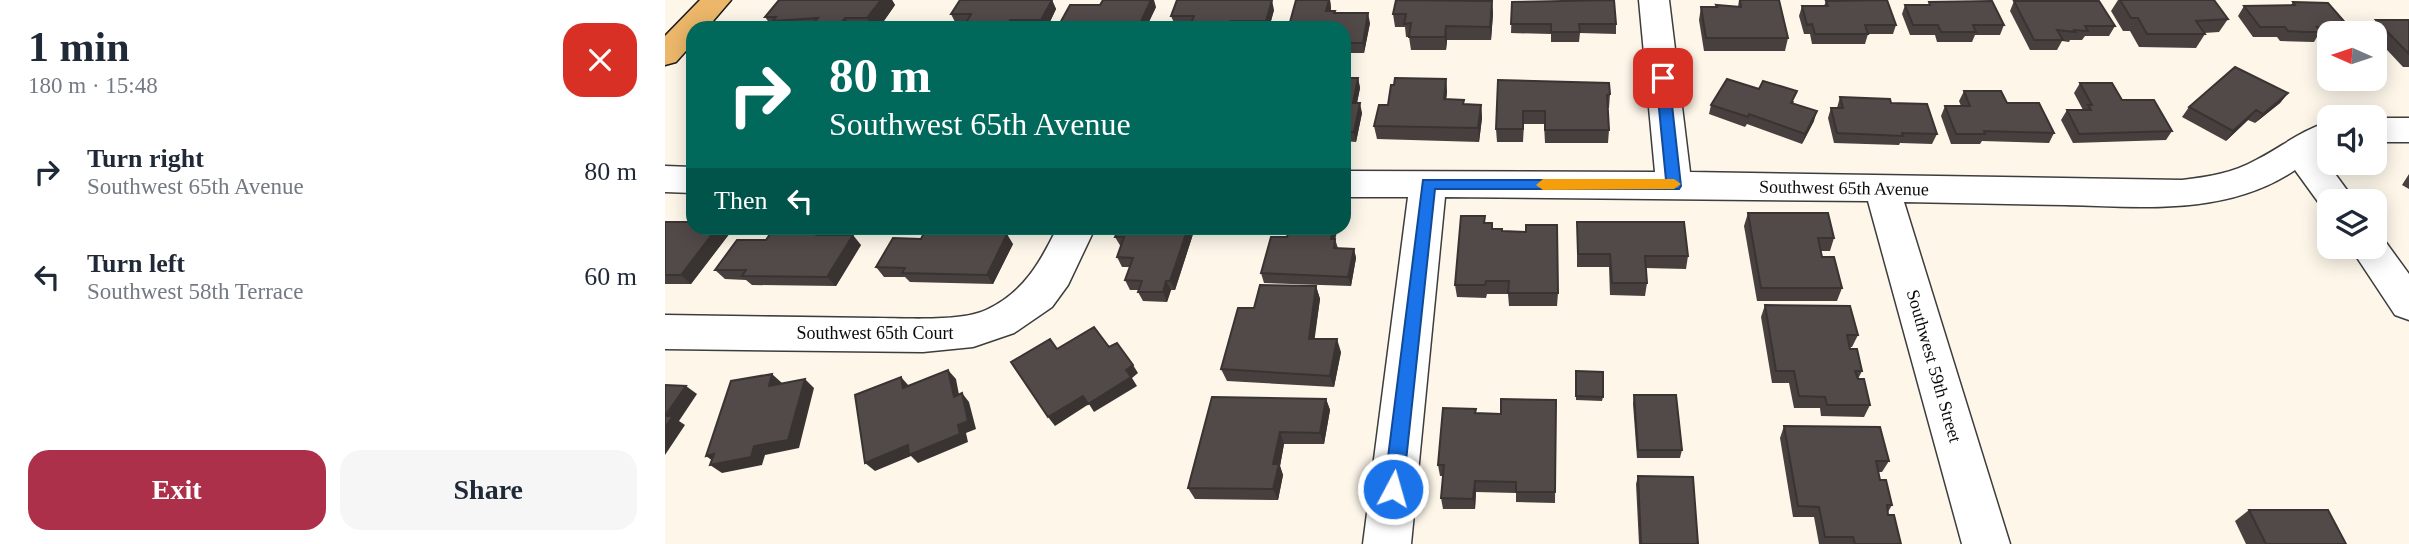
<!DOCTYPE html>
<html lang="en">
<head>
<meta charset="utf-8">
<style>
	:root { --surface:#fff; --page:#f6f6f7; --text:#1f2937; --muted:#747a83; --accent:#ad304a }
	body { margin:0; font-family:Georgia,serif; background:var(--page); color:var(--text); height:100vh; display:flex; flex-direction:column; font-size:26px; white-space:nowrap }
	* { box-sizing:border-box; margin:0 }
	p { font-size:23px; color:var(--muted) }
	.icon { flex:none; width:38px; height:38px; fill:none; stroke:currentColor; stroke-width:2; stroke-linecap:round; stroke-linejoin:round }
	.map { position:relative; flex:1; overflow:hidden }
	.side { display:flex; flex-direction:column; background:var(--surface); width:665px }
	.side>* { flex:none }
	.guide { position:absolute; left:21px; top:21px; width:665px; height:214px; border-radius:21px; box-shadow:0 4px 18px #0003; background:#00695c; color:#fff; overflow:hidden }
	.needle { width:46px; rotate:273deg }
	.tools { position:absolute; left:1652px; top:21px; display:grid; gap:14px }
	.tools a { display:grid; place-items:center; width:70px; height:70px; border-radius:14px; background:var(--surface); box-shadow:0 4px 18px #0003; font-size:35px }
	.pin { position:absolute; display:grid; place-items:center; width:60px; height:60px; color:#fff; margin:-30px; border-radius:14px; box-shadow:0 4px 10px #0006 }
	.me { position:absolute; width:77px; margin:-38px; rotate:6deg; stroke-linejoin:round; filter:drop-shadow(0 0 5px #0008) }
	.turn { display:flex; align-items:center; gap:24px; height:147px; padding:0 28px; font-size:32px }
	.turn .icon { width:91px; height:91px; stroke-width:2.5 }
	.turn b { display:block; font-size:49px; line-height:60px }
	.then { display:flex; align-items:center; height:66px; padding:0 28px; background:#0003; gap:14px; font-size:26px }
	.round { display:grid; place-items:center; flex:none; width:74px; height:74px; border-radius:21px; background:var(--page) }
	.headline { display:flex; align-items:center; justify-content:space-between; height:119px; padding:0 28px }
	h1 { font-size:42px; font-weight:800; line-height:52px }
	.primary-button { display:flex; gap:14px; margin-top:auto; padding:14px 28px }
	.primary-button a { flex:1; height:80px; border-radius:21px; background:var(--accent); color:#fff; font-size:28px; font-weight:800; line-height:80px; text-align:center }
	.primary-button a+a { background:var(--page); color:var(--text) }
	ul { padding:0; list-style:none }
	li { display:flex; align-items:center; gap:21px; height:105px; padding:0 28px }
	li div { flex:1 }
	li b { display:block; font-size:26px }
	li em { font-style:normal }
	main { display:flex; flex:1; min-height:0 }
	.map>svg:first-child { display:block }
	.lines { fill:none; stroke-linecap:round; stroke-linejoin:round }
	.minor-casing { stroke:#3d3d3d; stroke-width:3 }
	.major-casing { stroke:#1b1b1b; stroke-width:3 }
	.minor { fill:#fff; fill-rule:evenodd }
	.major { fill:#ecb76a; fill-rule:evenodd }
	.wall { fill:#47403e }
	.shaded-wall { fill:#393432 }
	.building { fill:#524a48; stroke:#393432; stroke-width:2 }
	.route { fill:#1a73e8; stroke:#114b97; stroke-width:2 }
	.slow { fill:#f59e0b }
	.labels { text-anchor:middle; stroke-width:7; stroke-linejoin:round; paint-order:stroke }
	.street-label { font-size:18px; fill:#0a0a0a; stroke:#fff }
</style>
</head>
<body>
<main>
<section class="side">
<div class="headline"><div><h1>1 min</h1><p>180 m · 15:48</p></div><a class="round" style="background:#d93025;color:#fff"><svg class="icon" aria-label="close" viewBox="0 0 24 24"><path d="M6 6l12 12M18 6L6 18"/></svg></a></div>
<ul>
<li><svg class="icon" aria-label="right" viewBox="0 0 24 24"><path d="M7 20v-9h11M14 6l5 5-5 5"/></svg><div><b>Turn right</b><p>Southwest 65th Avenue</p></div><em>80 m</em></li>
<li><svg class="icon" aria-label="left" viewBox="0 0 24 24"><path d="M17 20v-9H6M10 6l-5 5 5 5"/></svg><div><b>Turn left</b><p>Southwest 58th Terrace</p></div><em>60 m</em></li>
</ul>
<div class="primary-button"><a>Exit</a><a>Share</a></div>
</section>
<div class="map">
<svg width="1744" height="544" viewBox="0 0 1744 544">
	<rect width="100%" height="100%" fill="#fdf6e9"/>
	<g class="lines">
		<defs>
			<path id="minor" d="M974,0H1004L1025,172L1517,180C1543,177 1568,173 1591,160C1617,147 1636,130 1664,122V147L1654,152L1690,201H1664V212L1659,210L1630,170C1562,216 1477,207 1400,205C1346,204 1293,203 1239,202L1345,544H1297L1203,201L780,197L746,544H698L743,197H679V171L990,172Z
				M1710,118H1744V142H1710Z
				M0,166L28,167V193L0,192Z
				M392,228H430L403,285L387,307L349,333L308,347L258,352L0,349V315C70,316 139,317 209,318C238,318 295,322 321,310C358,293 375,263 392,228Z
				M1710,234L1717,237L1744,274V320L1730,315L1685,247H1710Z"/>
			<path id="major" d="M35,0H66L42,28H28V43L11,62L0,65V36Z"/>
		</defs>
		<!-- minor casing -->
		<use href="#minor" class="minor-casing"/>
		<!-- major casing -->
		<use href="#major" class="major-casing"/>
		<!-- minor -->
		<use href="#minor" class="minor"/>
		<!-- major -->
		<use href="#major" class="major"/>
	</g>
	<!-- wall -->
	<path class="wall" d="M114,0H227L230,5L214,28H108L100,17Z
		M387,0L391,9L382,28H298L300,24H291L286,14Z
		M631,0H665L666,8V11H670V13L705,23L699,53H679V28H626L625,22Z
		M1074,0H1114L1123,38L1120,51H1039L1034,20L1036,7H1051V5L1073,7Z
		M1453,0H1549L1563,19L1554,32L1539,33L1540,34L1531,48L1474,47L1465,31H1458L1446,11Z
		M765,1H827L828,14L826,40H782L781,50H746L744,37H741L740,27H730L728,14Z
		M1161,1L1231,25L1228,34H1203L1200,44H1147L1145,34H1139L1134,16L1137,6H1159Z
		M1349,1L1450,26L1444,36H1420L1417,40H1405L1404,42L1397,41L1392,50H1365L1345,11Z
		M847,2L951,24V34L915,33L914,42H886V34L846,33Z
		M1264,2L1339,25L1335,35H1310L1307,42H1272L1270,35H1245L1237,14L1240,5H1264Z
		M1628,2L1684,27L1679,33H1664V37H1652L1649,42L1615,41L1612,37H1588L1573,16L1579,6L1626,5Z
		M491,7L481,28H397L395,23Z
		M609,10L604,28H524L525,25H510L506,16Z
		M1711,20H1744V67H1738L1710,37V33H1707L1703,30Z
		M679,78H693L695,88L692,103L697,113L691,142L679,141Z
		M781,79L782,92L781,99L799,100V104L816,105L817,118L814,142L712,139L709,126L723,105Z
		M833,80L945,94L944,108H943L944,130L943,143H880L879,124H859L858,142H832L831,129Z
		M1415,83L1457,100L1507,131L1501,140L1408,143L1396,120L1402,110H1418L1409,93Z
		M1299,91L1389,133L1384,143L1317,141L1315,144H1286L1276,116L1280,106H1296L1294,101Z
		M1623,93L1615,103L1590,123L1583,120L1561,141L1517,117L1524,107Z
		M1175,97L1272,134L1267,144L1235,143L1234,145L1169,143L1163,118L1166,108H1172Z
		M1129,101L1128,104L1149,121L1137,144L1082,124L1080,127L1044,114L1046,105Z
		M1744,174V189L1737,185Z
		M1083,213L1169,238L1165,251H1156L1157,257L1177,288L1172,301H1092L1079,226Z
		M0,222L28,228H60L65,233L26,284H0Z
		M912,222L1023,256L1021,269L981,268L982,283L980,296L945,295L944,267H912Z
		M820,223L827,229L837,231L893,293L892,306H844L843,294H822L821,298L792,297L790,285Z
		M157,228L163,235L196,245L171,286L87,285L81,280L60,279L50,270L101,240L113,234Z
		M454,228H530L510,290H506L502,302L478,301L473,292L474,290H465L460,280L465,267H457L452,257L456,247L450,237Z
		M266,233L314,234L348,244L328,284L245,282L240,277H219L211,267Z
		M670,239L673,248L689,249L691,258L686,286L599,283L596,273Z
		M651,286L655,299L649,339L676,352L669,387L562,381L556,369L589,308Z
		M1100,305L1193,335L1187,347H1185L1197,371L1193,379L1205,405L1199,417L1156,416L1155,408H1129L1124,383H1107L1096,317Z
		M911,371L938,397L937,401L911,400Z
		M969,395L1017,450L1015,458H972L968,404Z
		M661,399L665,410L659,444H619L615,466L618,475L613,500L530,499L523,488Z
		M891,400L890,503L851,502V493L811,492L810,509H778L776,498L778,476H775L773,465L811,413L836,414Z
		M1119,426L1224,461L1217,472H1213L1215,480L1227,505L1223,512V515L1236,544H1154L1149,517H1128L1115,438Z
		M973,476L1033,544H974L971,484Z
		M1584,510L1681,544H1581L1570,521Z"/>
	<!-- shaded-wall -->
	<path class="shaded-wall" d="M216,0H227L230,5L214,28H209L202,18Z
		M387,0L391,9L382,28H379L376,20Z
		M486,0H489L491,7L481,28H473Z
		M607,0L609,10L604,28H602L601,21Z
		M664,0H665L666,8L663,21L661,11Z
		M827,1L828,14L826,40L825,27Z
		M703,13L705,23L699,53L698,43Z
		M180,18L186,28H176L174,25Z
		M345,20L349,28H341Z
		M781,26L782,40L781,50L780,37Z
		M693,78L695,88L690,112L688,103Z
		M781,79L782,92L780,113L779,99Z
		M1623,93L1615,103L1590,123L1598,114Z
		M695,103L697,113L691,142L689,132Z
		M816,105L817,118L814,142L813,128Z
		M1591,110L1583,120L1561,141L1568,131Z
		M1152,111L1149,121L1137,144L1140,134Z
		M52,228H60L65,233L26,284L16,275Z
		M157,228L165,237L152,235Z
		M308,228H310L315,236L305,234Z
		M523,228H530L510,290L505,281Z
		M668,228H673L668,248L666,239Z
		M342,234L348,244L328,284L322,275Z
		M188,235L196,245L171,286L162,277Z
		M689,249L691,258L686,286L683,277Z
		M501,281L506,290L502,302L498,292Z
		M651,286L655,299L648,351L644,339Z
		M672,339L676,352L669,387L665,376Z
		M468,365L473,373L467,378L472,386L429,412L424,404L390,426L383,417Z
		M283,370L291,379L296,405L289,397Z
		M107,374L117,383L114,395L104,386Z
		M236,377L244,386L238,388Z
		M140,379L149,388L134,448L100,455L97,465L57,473L45,465L52,464L41,456L89,446Z
		M21,386L32,394L14,421L20,425L0,455V417Z
		M297,393L304,402L311,429L301,433L303,442L253,463L246,456L210,471L200,463L293,425Z
		M661,399L665,410L659,444L655,433Z
		M615,432L619,444L615,466L618,475L613,500L608,489V464Z
		M810,481L811,492L810,509L808,499Z"/>
	<!-- building -->
	<path class="building" d="M114,0H216L202,18H180L174,25L148,24L153,18L108,21L111,17H100Z
		M295,0H387L376,20H345L341,28H298L306,14H286Z
		M438,0H486L473,28H411L414,24L395,23L405,5H435Z
		M512,0H607L601,21H566L564,28H524L529,16H506Z
		M631,0H664L661,11H670L669,13H703L698,43H679V28H627L629,22H625Z
		M731,0L827,1L825,27L781,26L780,37H744L746,23L739,24L741,14H728Z
		M949,0L951,24H914L915,32H886V24H846L847,2Z
		M1075,0H1114L1123,38H1041L1036,7H1052L1051,5L1076,7Z
		M1222,0L1231,25H1200L1203,34H1150L1147,24L1142,25L1137,6H1163L1161,1Z
		M1455,0H1549L1563,19L1531,21L1540,34H1482L1473,18H1466Z
		M1327,1L1339,25H1308L1311,32H1276L1273,25H1248L1240,5H1265L1264,2Z
		M1349,1H1434L1450,26H1420L1423,31L1409,30L1410,32L1392,30L1398,40H1369Z
		M1628,2L1663,3L1684,27H1652L1656,32H1640L1623,31L1620,27H1595L1579,6L1630,5Z
		M1711,20H1744V54Z
		M1570,67L1623,93L1598,114L1591,110L1568,131L1524,107Z
		M679,78H693L688,103H695L689,132H679Z
		M730,78L781,79L779,99L799,100L798,104L816,105L813,128L709,126L714,105H723L726,85H729Z
		M1062,79L1094,89L1098,81L1132,91L1126,103L1152,111L1140,134L1084,114L1083,117L1046,105Z
		M833,80L944,83L945,94L942,95L944,130H880V111H858V129H831Z
		M1415,83H1447L1457,100H1489L1507,131L1414,134L1402,110H1426L1423,105H1427Z
		M1299,91H1336L1342,103H1374L1389,133L1319,131L1320,134H1291L1280,106H1305Z
		M1175,97L1225,99L1226,103L1262,104L1272,134L1237,133L1238,136L1172,133L1166,108H1178Z
		M1083,213H1163L1169,238H1153L1157,257H1169L1177,288H1096Z
		M796,216H820L819,223H827V229H837V231L861,232V225H892L893,293H843L844,281H821L820,285H790Z
		M0,222H28V228H52L16,275H0Z
		M912,222H1019L1023,256H980L982,283H947L945,254H913Z
		M118,228H157L152,235H188L162,277L77,276L81,270H50L72,240H101L105,234H113Z
		M269,228H308L305,234H342L322,275L237,273L240,268L211,267L228,238L256,239L259,233H266Z
		M454,228H523L505,281H501L498,292H473L477,281L460,280L468,258L452,257L459,237H450Z
		M624,228H668L666,239H670L669,248L689,249L683,277L596,273L606,237H622Z
		M595,285L651,286L644,339H672L665,376L556,369L573,308H589Z
		M1100,305L1185,306L1193,335H1182L1185,349H1192L1197,371H1190L1193,379H1199L1205,405H1162L1160,397L1134,396L1129,371H1111Z
		M429,327L444,347L452,343L468,365L461,370L466,377L423,404L418,396L383,417L346,362L385,339L392,349Z
		M283,370L289,397L297,393L303,421L293,425L295,434L244,455L243,445L200,463L190,395L236,377L238,388Z
		M911,371L938,372V397L911,396Z
		M107,374L104,386L140,379L123,440L89,446L86,457L45,465L49,454L41,456L66,381Z
		M0,385L21,386L0,416Z
		M969,395H1011L1017,450H973Z
		M547,397L661,399L655,433L615,432L608,464H614L608,489L523,488Z
		M836,399L891,400L890,492H851V482L810,481L808,499L776,498L779,465H773L778,408L811,409L810,413L836,414Z
		M0,416H8L0,428Z
		M1119,426L1215,427L1224,461H1211L1215,480H1221L1227,505H1222L1223,515H1229L1236,544H1190L1188,537H1160L1154,507L1133,506Z
		M973,476L1028,477L1033,544H976Z
		M1584,510H1663L1681,544H1601Z"/>
	<!-- route -->
	<path class="route" d="M998,73L1004,78L1016,186L1014,189H770L738,489L735,496L728,498L722,496L719,489L758,180H1001L991,78Z"/>
	<!-- slow -->
	<path class="slow" d="M878,179H1009L1016,184L1009,189L878,190L871,185Z"/>
	<g class="labels">
		<!-- street labels -->
		<g class="street-label">
			<text transform="translate(1179 188) rotate(1)" y="6">Southwest 65th Avenue</text>
			<text x="210" y="339">Southwest 65th Court</text>
			<text transform="translate(1269 366) rotate(74)" y="6">Southwest 59th Street</text>
		</g>
	</g>
</svg>
<div class="tools">
<a><svg class="needle" viewBox="-14 -14 28 28"><path d="M0-13l5 13h-10z" fill="#e53935"/><path d="M0 13l5-13h-10z" fill="#747a83"/></svg></a>
<a><svg class="icon" aria-label="sound" viewBox="0 0 24 24"><path d="M4 9h4l5-4v14l-5-4H4zM17 9q2 3 0 6"/></svg></a>
<a><svg class="icon" aria-label="layers" viewBox="0 0 24 24"><path d="M12 4l9 5-9 5-9-5zM3 14l9 5 9-5"/></svg></a>
</div>
<div class="pin" style="left:998px;top:78px;background:#d93025"><svg class="icon" aria-label="arrive" viewBox="0 0 24 24"><path d="M6 21V4h12l-3 4 3 4H6"/></svg></div>
<svg class="me" style="left:728px;top:489px" viewBox="-20 -20 40 40"><circle r="17" fill="#1a73e8" stroke="#fff" stroke-width="3"/><path d="M0-11L8 9 0 5-8 9z" fill="#fff"/></svg>
<div class="guide">
<div class="turn"><svg class="icon" aria-label="right" viewBox="0 0 24 24"><path d="M7 20v-9h11M14 6l5 5-5 5"/></svg><div><b>80 m</b>Southwest 65th Avenue</div></div>
<div class="then">Then<svg class="icon" aria-label="left" viewBox="0 0 24 24"><path d="M17 20v-9H6M10 6l-5 5 5 5"/></svg></div>
</div>
</div>
</main>
</body>
</html>
